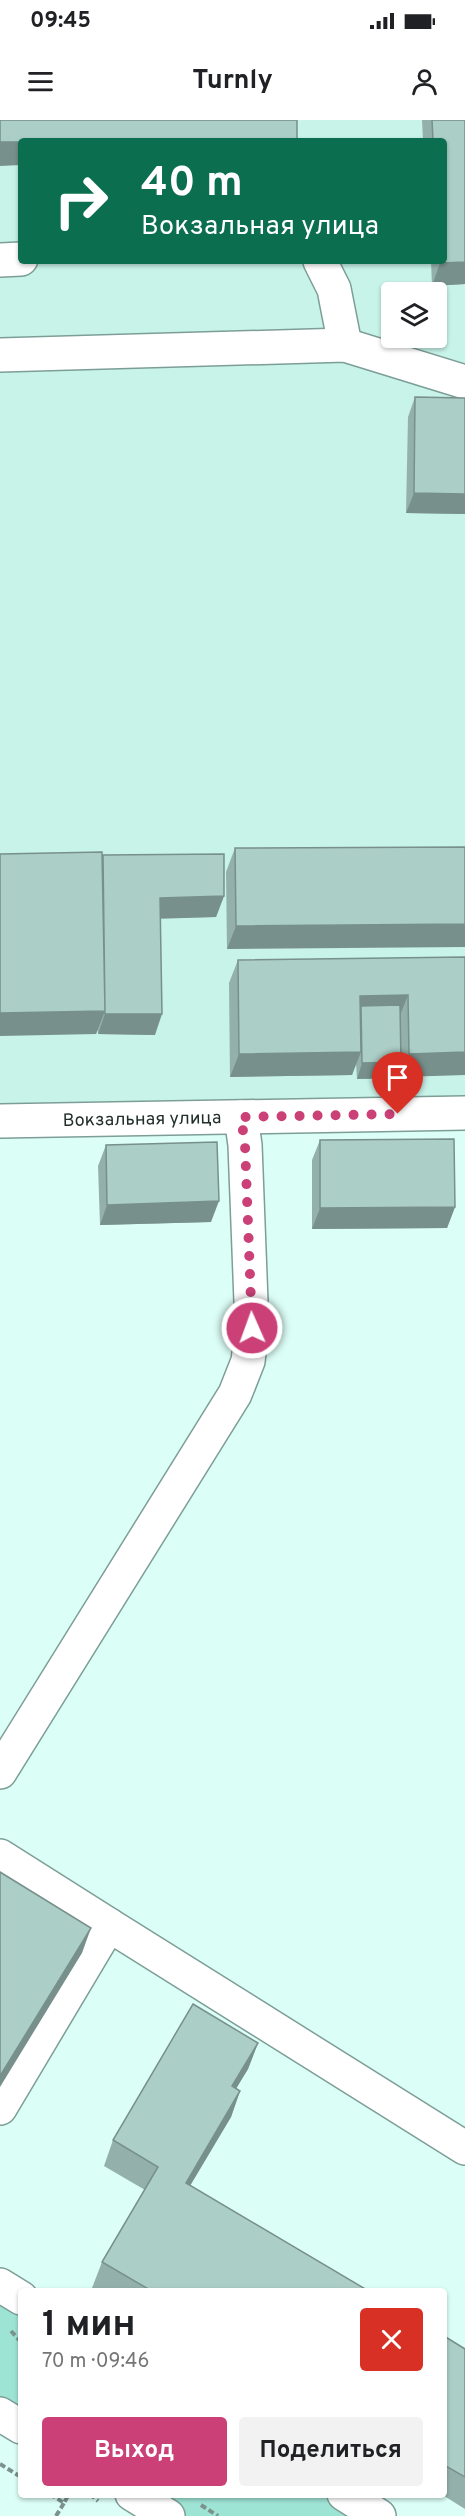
<!DOCTYPE html>
<html lang="ru">
<head>
<meta charset="utf-8">
<style>
	:root { --surface:#fff; --page:#f2f2f2; --text:#202124; --muted:#757577; --accent:#ca4077 }
	body { margin:0; font-family:Overpass,sans-serif; background:var(--page); color:var(--text); height:100vh; display:flex; flex-direction:column; font-size:22px; white-space:nowrap }
	* { box-sizing:border-box; margin:0 }
	p { font-size:20px; color:var(--muted) }
	.icon { flex:none; width:33px; height:33px; fill:none; stroke:currentColor; stroke-width:2; stroke-linecap:round; stroke-linejoin:round }
	.map { position:relative; flex:1; overflow:hidden }
	.details { position:absolute; left:18px; top:2168px; width:429px; height:210px; display:flex; flex-direction:column; background:var(--surface); border-radius:6px; box-shadow:0 2px 4px #0004 }
	.details>* { flex:none }
	.guide { position:absolute; left:18px; top:18px; width:429px; height:126px; border-radius:6px; box-shadow:0 2px 4px #0004; background:#0b6e4f; color:#fff; overflow:hidden }
	.buttons { position:absolute; left:381px; top:162px; display:grid; gap:12px }
	.buttons a { display:grid; place-items:center; width:66px; height:66px; border-radius:6px; background:var(--surface); box-shadow:0 2px 4px #0004; font-size:30px }
	.pin { position:absolute; display:grid; place-items:center; width:51px; height:51px; color:#fff; margin:-62px -26px; border-radius:50% 50% 50% 0; rotate:-45deg; box-shadow:0 0 6px #0007 }
	.pin .icon { rotate:45deg }
	.me { position:absolute; width:66px; margin:-33px; rotate:358deg; stroke-linejoin:round; filter:drop-shadow(0 0 4px #0008) }
	.turn { display:flex; align-items:center; gap:21px; height:126px; padding:0 24px; font-size:27px }
	.turn .icon { width:78px; height:78px; stroke-width:2.5 }
	.turn b { display:block; font-size:42px; line-height:51px }
	.round { display:grid; place-items:center; flex:none; width:63px; height:63px; border-radius:6px; background:var(--page) }
	.head { display:flex; align-items:center; justify-content:space-between; height:102px; padding:0 24px }
	h1 { font-size:36px; font-weight:700; line-height:45px }
	.cta { display:flex; gap:12px; margin-top:auto; padding:12px 24px }
	.cta a { flex:1; height:69px; border-radius:6px; background:var(--accent); color:#fff; font-size:24px; font-weight:700; line-height:69px; text-align:center }
	.cta a+a { background:var(--page); color:var(--text) }
	.status { display:flex; justify-content:space-between; align-items:center; height:42px; padding:0 30px; background:var(--surface); direction:ltr }
	.status svg { height:16px; fill:currentColor }
	header { display:flex; justify-content:space-between; align-items:center; height:78px; padding:0 24px; background:var(--surface); font-size:27px; font-weight:700 }
	.map>svg:first-child { display:block }
	.built { fill:#c7f3e9; fill-rule:evenodd }
	.green { fill:#9ee4d5 }
	.lines { fill:none; stroke-linecap:round; stroke-linejoin:round }
	.minor-casing { stroke:#7d9e97; stroke-width:36 }
	.path { stroke:#7b928d; stroke-width:4; stroke-dasharray:6 3; stroke-linecap:butt }
	.minor { stroke:#fff; stroke-width:33 }
	.wall { fill:#93b1aa }
	.shaded-wall { fill:#78908b }
	.building { fill:#abcec6; stroke:#78908b; stroke-width:1.5 }
	.route { stroke:#ca4077; stroke-width:10; stroke-dasharray:0 18 }
	.labels { text-anchor:middle; stroke-width:6; stroke-linejoin:round; paint-order:stroke }
	.street-label { font-size:18px; fill:#212e2b; stroke:#fff }
</style>
</head>
<body>
<div class="status"><b>09:45</b><svg viewBox="0 0 49 12"><path d="M0 12V9h3v3zM5 12V6h3v6zM10 12V3h3v9zM15 12V0h3v12zM26 1h20v11H26zM47 4h2v5h-2z"/></svg></div>
<header><svg class="icon" aria-label="menu" viewBox="0 0 24 24"><path d="M4 6h16M4 12h16M4 18h16"/></svg>Turnly<svg class="icon" aria-label="person" viewBox="0 0 24 24"><circle cx="12" cy="8" r="4"/><path d="M4 21q1-7 8-7t8 7"/></svg></header>
<div class="map">
<svg width="465" height="2396" viewBox="0 0 465 2396">
	<rect width="100%" height="100%" fill="#dbfef6"/>
	<!-- built -->
	<path class="built" d="M0,0H465V983L0,988ZM21,21H444V141H21ZM392,172H436V218H392Z"/>
	<!-- green -->
	<path class="green" d="M0,2165L21,2178V2300L0,2287Z
		M143,2375H339L374,2396H178Z"/>
	<g class="lines">
		<defs>
			<g id="minor">
				<path d="M0,140L21,139"/>
				<path d="M320,141L334,169L345,225"/>
				<path d="M0,235L345,225L465,262"/>
				<path id="s1" d="M0,1001L465,993"/>
				<path d="M0,1652L235,1274L248,1241L252,1208L245,1025L241,997"/>
				<path d="M0,1736L109,1805"/>
				<path d="M0,1988L109,1805L465,2028"/>
				<path d="M0,2165L21,2178"/>
				<path d="M0,2294L21,2307"/>
				<path d="M132,2374L168,2396"/>
				<path d="M344,2374L379,2396"/>
			</g>
		</defs>
		<!-- minor casing -->
		<use href="#minor" class="minor-casing"/>
		<!-- path -->
		<path class="path" d="M11,2211L21,2222
			M0,2344L21,2357
			M50,2374L64,2383L69,2374
			M90,2374L98,2381
			M201,2385L218,2396
			M56,2396L64,2383"/>
		<!-- minor -->
		<use href="#minor" class="minor"/>
	</g>
	<!-- wall -->
	<path class="wall" d="M422,0H465V164L432,166L431,141H444V21H423Z
		M415,277L465,394L406,393L408,297Z
		M465,727L227,829L226,752L235,728Z
		M102,737L224,776L216,797L160,798L155,915L98,914V910L96,914Z
		M465,837L401,957L400,944L395,958L357,959L356,943L352,955L230,957L229,863L238,840Z
		M320,1020L455,1087L447,1108L312,1109V1040Z
		M106,1025L211,1102L100,1105L98,1046Z
		M258,1923L248,1949L236,1968L240,1971L231,1997L190,2066L367,2170H97L92,2168L102,2142L145,2070L104,2046L113,2020Z
		M444,2216L465,2229V2389L441,2374H444Z"/>
	<!-- shaded-wall -->
	<path class="shaded-wall" d="M0,22H21V45L0,46Z
		M465,142V164L432,166L440,143Z
		M414,373L465,374V394L406,393Z
		M224,776L216,797L152,799L160,778Z
		M465,804V827L227,829L236,806Z
		M408,875L399,898L361,886L357,899L360,876Z
		M105,891L96,914L0,916V893Z
		M105,894H162L155,915L98,914Z
		M361,932L352,955L230,957L239,934Z
		M465,932V955L401,957L409,934Z
		M401,942L395,958L357,959L362,943Z
		M219,1081L211,1102L100,1105L107,1085Z
		M455,1087L447,1108L312,1109L320,1088Z
		M91,1808L82,1833L0,1967V1956Z
		M258,1923L248,1949L222,1992L232,1966Z
		M240,1971L231,1997L176,2089L186,2063Z"/>
	<!-- building -->
	<path class="building" d="M0,0H297V21H21V22H0Z
		M432,0H465V142L440,143V141H444V21H433Z
		M415,277L465,278V374L414,373Z
		M465,727V804L236,806L235,728Z
		M102,732L105,891L0,893V734Z
		M224,734V776L160,778L162,894H105L103,735Z
		M465,837V932L409,934L408,875L360,876L361,932L239,934L238,840Z
		M400,885L401,942L362,943L361,886Z
		M454,1019L455,1087L320,1088V1020Z
		M217,1022L219,1081L107,1085L106,1025Z
		M0,1752L91,1808L0,1956Z
		M193,1884L258,1923L232,1966L240,1971L186,2063L367,2170H150L102,2142L158,2047L113,2020Z
		M444,2216L465,2229V2357L444,2345Z"/>
	<g class="lines">
		<!-- route -->
		<path class="route" d="M252,1208L245,1025L241,997L398,994"/>
	</g>
	<g class="labels">
		<!-- street labels -->
		<g class="street-label">
			<text dy="6" stroke="none"><textPath href="#s1" startOffset="142">Вокзальная улица</textPath></text>
		</g>
	</g>
</svg>
<div class="buttons">
<a><svg class="icon" aria-label="layers" viewBox="0 0 24 24"><path d="M12 4l9 5-9 5-9-5zM3 14l9 5 9-5"/></svg></a>
</div>
<div class="pin" style="left:398px;top:994px;background:#d93025"><svg class="icon" aria-label="arrive" viewBox="0 0 24 24"><path d="M6 21V4h12l-3 4 3 4H6"/></svg></div>
<svg class="me" style="left:252px;top:1208px" viewBox="-20 -20 40 40"><circle r="17" fill="#ca4077" stroke="#fff" stroke-width="3"/><path d="M0-11L8 9 0 5-8 9z" fill="#fff"/></svg>
<div class="guide">
<div class="turn"><svg class="icon" aria-label="right" viewBox="0 0 24 24"><path d="M7 20v-9h11M14 6l5 5-5 5"/></svg><div><b>40 m</b>Вокзальная улица</div></div>
</div>
<section class="details">
<div class="head"><div><h1>1 мин</h1><p>70 m · 09:46</p></div><a class="round" style="background:#d93025;color:#fff"><svg class="icon" aria-label="close" viewBox="0 0 24 24"><path d="M6 6l12 12M18 6L6 18"/></svg></a></div>
<div class="cta"><a>Выход</a><a>Поделиться</a></div>
</section>
</div>
</body>
</html>
